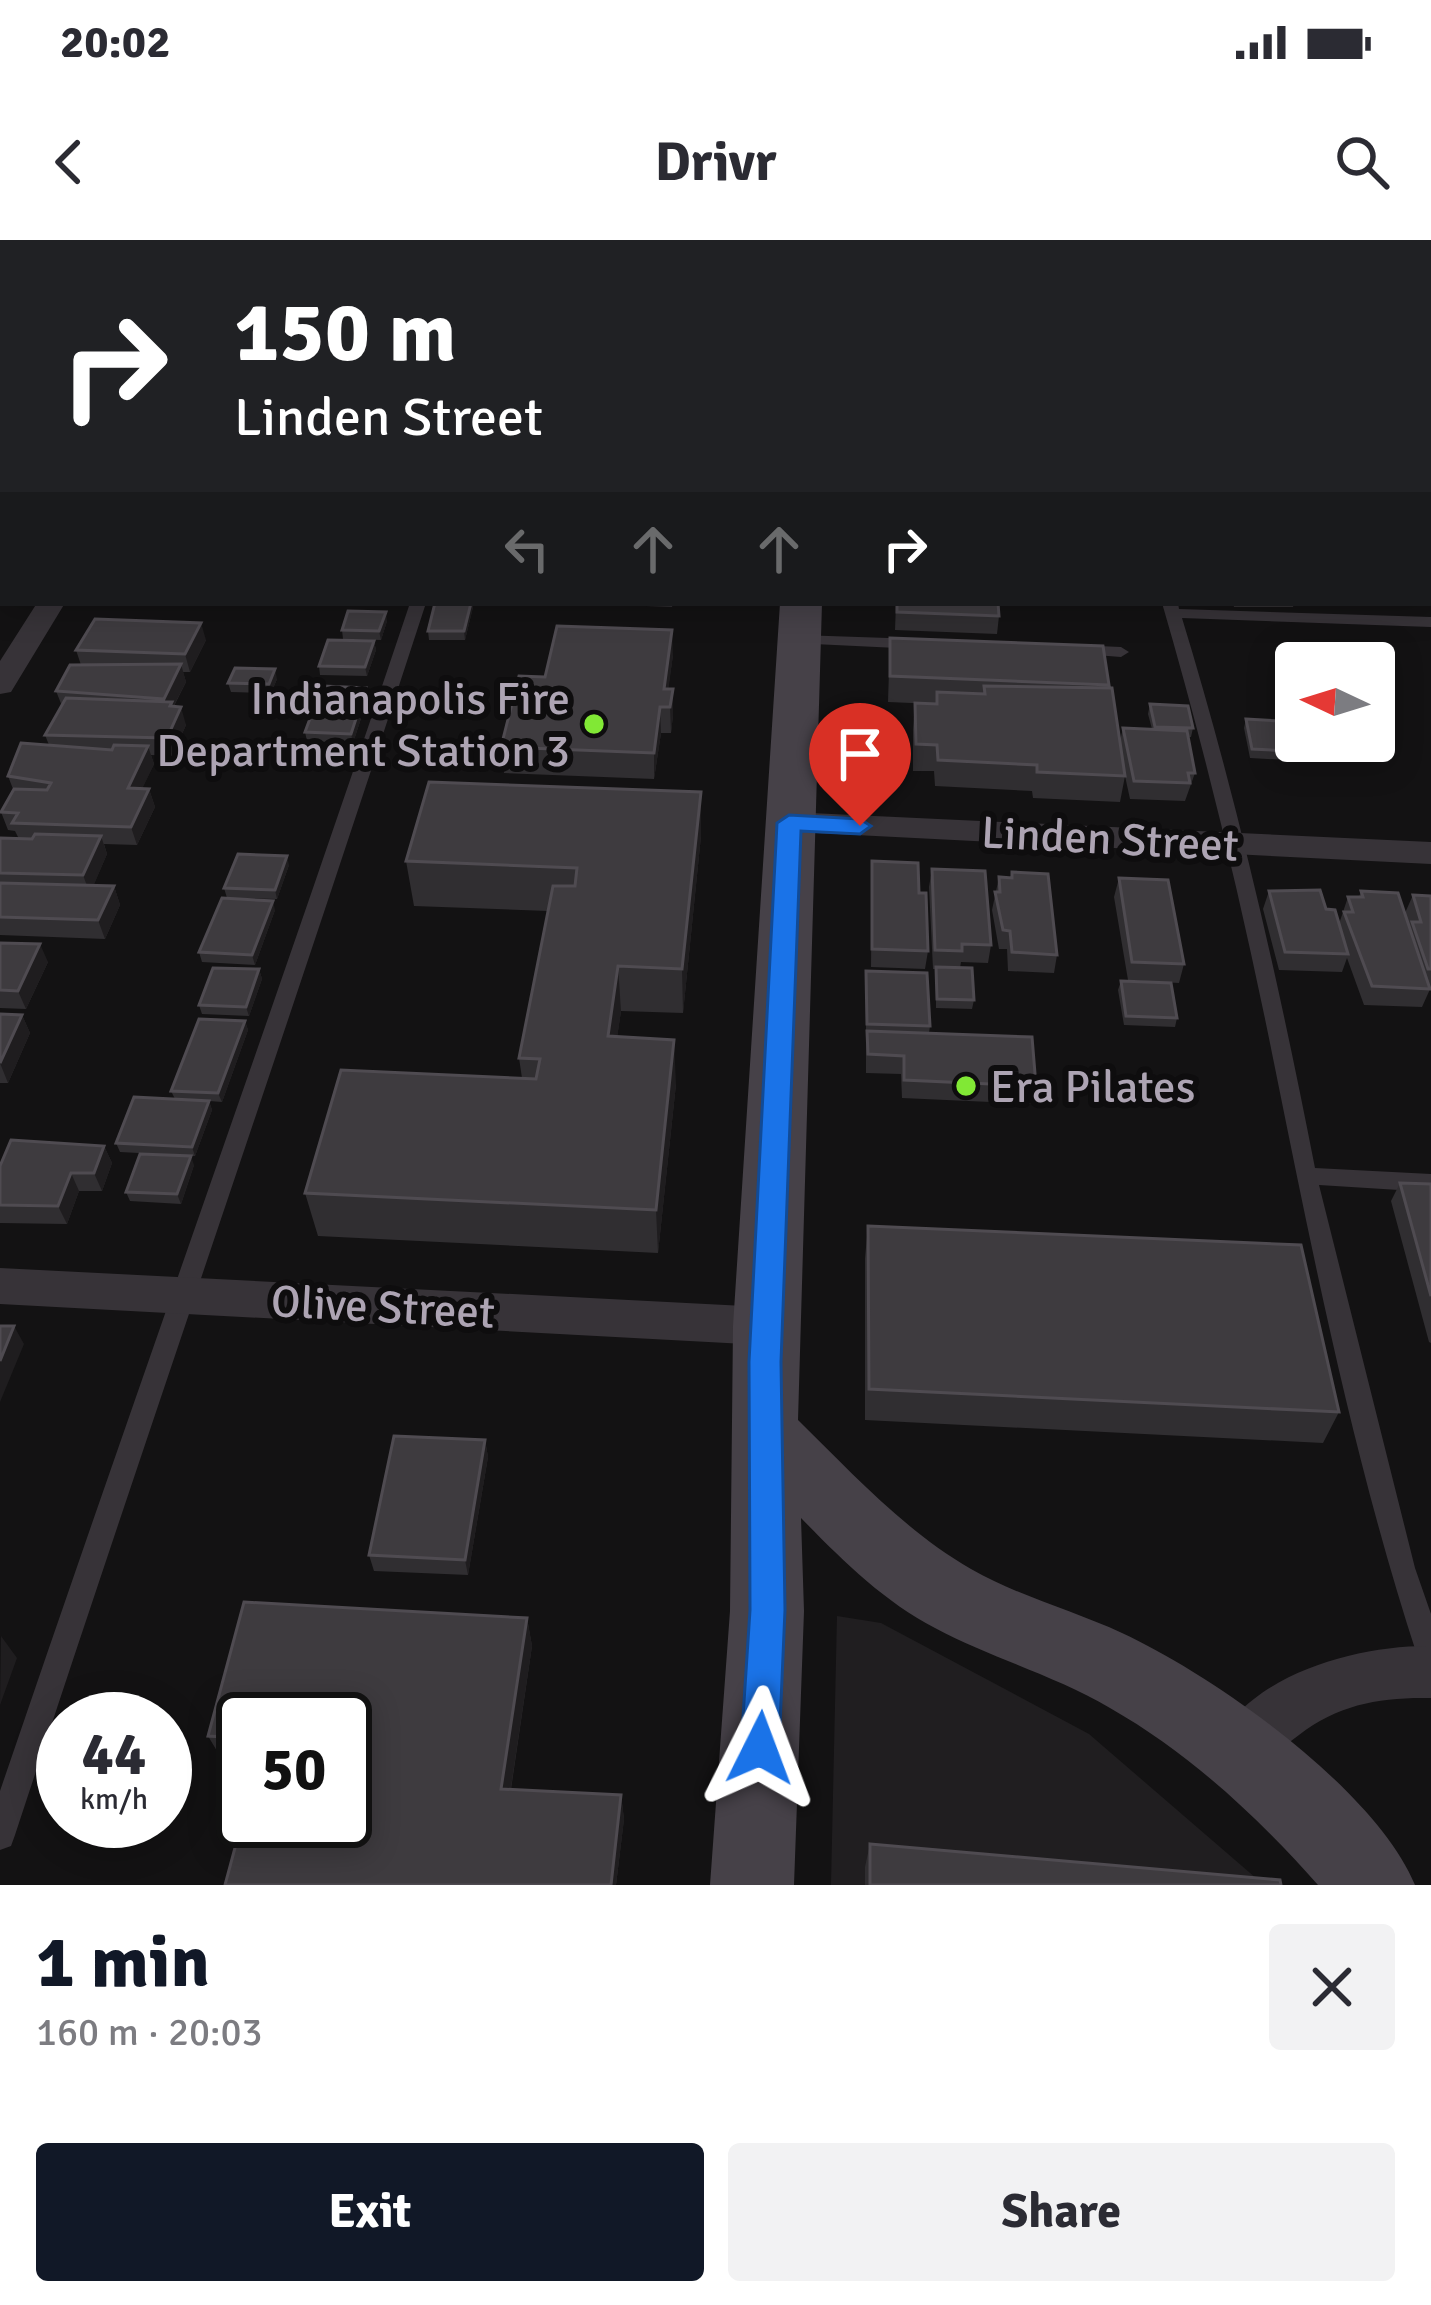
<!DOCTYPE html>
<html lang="en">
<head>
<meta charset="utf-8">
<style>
	:root { --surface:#fff; --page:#f2f2f3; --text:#2b2b33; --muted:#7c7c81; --accent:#111827 }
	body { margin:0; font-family:Signika,sans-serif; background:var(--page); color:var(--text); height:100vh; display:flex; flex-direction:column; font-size:45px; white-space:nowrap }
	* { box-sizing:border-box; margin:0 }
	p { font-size:39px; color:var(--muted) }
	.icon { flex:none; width:66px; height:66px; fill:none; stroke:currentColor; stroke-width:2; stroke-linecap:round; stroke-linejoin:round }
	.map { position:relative; height:1645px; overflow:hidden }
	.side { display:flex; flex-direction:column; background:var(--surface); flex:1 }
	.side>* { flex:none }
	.top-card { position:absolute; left:0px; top:0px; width:1431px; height:366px; box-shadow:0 6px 30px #0003; background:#202124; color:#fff; overflow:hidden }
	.needle { width:78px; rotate:274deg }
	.fabs { position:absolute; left:1275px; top:402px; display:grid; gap:24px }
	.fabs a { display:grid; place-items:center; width:120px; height:120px; border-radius:12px; background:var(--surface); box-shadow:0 6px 30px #0003; font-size:60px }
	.speed { position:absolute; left:36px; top:1452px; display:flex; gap:24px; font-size:60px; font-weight:700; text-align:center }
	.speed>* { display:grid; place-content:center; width:156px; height:156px; border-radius:50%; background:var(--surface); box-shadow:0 6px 30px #0003; line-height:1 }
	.speed small { font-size:30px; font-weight:400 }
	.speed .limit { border:6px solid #111; border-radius:18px; background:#fff; color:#111 }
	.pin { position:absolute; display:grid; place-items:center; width:102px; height:102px; color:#fff; margin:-123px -51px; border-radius:50% 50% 50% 0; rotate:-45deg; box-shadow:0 0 12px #0007 }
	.pin .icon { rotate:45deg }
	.me { position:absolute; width:132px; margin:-66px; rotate:3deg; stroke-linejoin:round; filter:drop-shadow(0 0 9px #0008) }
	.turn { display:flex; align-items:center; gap:42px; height:252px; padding:0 36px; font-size:54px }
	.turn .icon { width:156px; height:156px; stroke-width:2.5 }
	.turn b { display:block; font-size:84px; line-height:102px }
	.lanes { display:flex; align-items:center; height:114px; padding:0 36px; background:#0003; justify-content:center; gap:60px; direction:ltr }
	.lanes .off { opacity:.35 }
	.round { display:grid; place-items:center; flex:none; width:126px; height:126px; border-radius:12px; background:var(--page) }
	.head { display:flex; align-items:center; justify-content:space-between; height:204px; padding:0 36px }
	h1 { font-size:72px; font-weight:700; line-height:90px; color:var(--accent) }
	.button { display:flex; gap:24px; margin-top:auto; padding:24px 36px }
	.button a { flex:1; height:138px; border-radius:12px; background:var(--accent); color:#fff; font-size:48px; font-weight:700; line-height:138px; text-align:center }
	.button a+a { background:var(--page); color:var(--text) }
	.status { display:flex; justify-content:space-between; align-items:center; height:84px; padding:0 60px; background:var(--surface); direction:ltr }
	.status svg { height:33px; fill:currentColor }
	header { display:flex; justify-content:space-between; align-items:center; height:156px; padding:0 36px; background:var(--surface); font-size:54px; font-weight:700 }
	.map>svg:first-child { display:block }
	.built { fill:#201e20 }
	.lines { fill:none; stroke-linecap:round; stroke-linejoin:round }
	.service { fill:#373338; fill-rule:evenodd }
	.minor { fill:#373338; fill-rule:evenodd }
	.secondary { fill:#464148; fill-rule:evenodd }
	.wall { fill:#302e31 }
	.shaded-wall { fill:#1f1d1f }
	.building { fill:#3e3b3f; stroke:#4f4b51; stroke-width:3 }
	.route { fill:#1a73e8; stroke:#114b97; stroke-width:3 }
	.poi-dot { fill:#81e835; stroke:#0e0d0e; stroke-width:4.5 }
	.labels { text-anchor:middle; stroke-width:12; stroke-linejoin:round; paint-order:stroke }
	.poi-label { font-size:45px; fill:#ada4b3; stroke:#0e0d0e; text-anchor:end }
	.street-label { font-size:45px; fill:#ada4b3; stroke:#0e0d0e }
</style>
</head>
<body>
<div class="status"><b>20:02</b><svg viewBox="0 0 49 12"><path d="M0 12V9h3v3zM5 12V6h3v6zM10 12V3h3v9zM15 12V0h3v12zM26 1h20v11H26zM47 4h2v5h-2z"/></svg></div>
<header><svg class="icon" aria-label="back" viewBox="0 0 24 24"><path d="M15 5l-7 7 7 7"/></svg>Drivr<svg class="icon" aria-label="search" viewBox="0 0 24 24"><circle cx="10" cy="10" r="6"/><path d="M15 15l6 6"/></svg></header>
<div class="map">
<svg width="1431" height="1645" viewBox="0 0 1431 1645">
	<rect width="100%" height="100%" fill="#131213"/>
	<!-- built -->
	<path class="built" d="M837,1376L881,1383L1089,1494L1264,1645H831Z"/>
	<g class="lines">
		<!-- service -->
		<path class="service" d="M535,0H547L546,3H534Z
			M1083,0H1095L1096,3H1084Z
			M0,1L8,3H3L0,11Z
			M1428,73H1431V81H1428Z
			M0,156H3V164H0Z
			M410,363H426C292,775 150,1184 15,1595L11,1606L0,1610V1551C135,1154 277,760 410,363Z
			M1162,363H1178L1179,369L1431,377V387L1182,378C1237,558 1279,743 1315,928L1431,934V952L1319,945L1415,1328L1431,1374V1429L1421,1425L1417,1415C1354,1222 1314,1021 1274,823C1243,668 1206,514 1162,363Z
			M799,395L918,399L926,404L918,409L793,403V397Z
			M1075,405L1121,407L1129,412L1121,417L1069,413V407Z"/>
		<!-- minor -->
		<path class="minor" d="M1428,206H1431V222H1428Z
			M37,363H65L11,452L0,454V421Z
			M789,572L1431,602V624L777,591L772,583L777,575Z
			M0,1028L766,1067L782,1073L788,1086L782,1099L766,1105L0,1064Z
			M1431,1406V1458C1381,1457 1339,1464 1299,1495C1278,1510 1263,1529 1239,1539L1220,1531L1212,1512C1244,1435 1356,1405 1431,1406Z"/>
		<!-- secondary -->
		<path class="secondary" d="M780,363H822L798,1180C852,1233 905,1291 971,1329C1018,1356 1072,1370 1122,1393C1215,1436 1375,1549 1415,1645H1318C1258,1577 1189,1513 1110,1468C1054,1435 991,1418 935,1388C883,1361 841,1319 801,1278L804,1371L794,1645H710L730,1371L733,1086Z"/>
	</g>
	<!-- wall -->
	<path class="wall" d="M95,0H209L207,3H95Z
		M1098,0H1180V3H1099Z
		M1185,0H1260L1261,3H1186Z
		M1292,0H1431V26H1428V3H1293Z
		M1428,126H1431V184L1428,180Z
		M1428,233H1431V300L1428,293Z
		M0,261H3V321H0Z
		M621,363H673L672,367L621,365Z
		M896,363L999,376L997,394L895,390Z
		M1233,363H1294L1293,367H1234Z
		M1295,363H1321L1320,366L1296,365Z
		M473,367L465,400H429L428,391Z
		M387,381L381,400L343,399L342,390Z
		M890,398L1109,445L1120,501L1123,488L1152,489L1148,474L1150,464L1193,488L1191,497H1188L1195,533L1185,561L1130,559L1125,536L1120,562L1033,558L1032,551L935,546L934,531H913V489L915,463L935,464L888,462Z
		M206,400L190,432H183L186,442L174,466L186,485L172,516L151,515L154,524L142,548L149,549L155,567L137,605L104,604L107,614L93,646H114L120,665L105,699L0,695V598L19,599L15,591L8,590L1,572L13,549L8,536L49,505L45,495L62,466L56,451L81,425L76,410Z
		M374,401L376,410L367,436L320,435L319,426Z
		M673,415L668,449L673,475L671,493H661L654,539L504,533L501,507L545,437Z
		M277,439L271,453L231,452L228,443Z
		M368,457L353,503L307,501L305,492Z
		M1246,479L1325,513L1322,522L1250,518L1244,488Z
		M701,552V596L683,773L621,771L617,797L676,844L658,1013L318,996L305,953L522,838L519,818L548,671L414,666L406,621Z
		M872,621L919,653L928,711L925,729L871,727Z
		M289,625L277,659L227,658L224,648Z
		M932,629L991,705L988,723L961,722L960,728L974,760L972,769L936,768V729H933L929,647Z
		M1012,632L1057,715L1054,733L1008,731L1007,709H999L992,670L999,637L1011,638Z
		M1119,638L1184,724L1179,743L1128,740L1114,657Z
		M1269,651L1326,669L1339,684L1348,657H1359L1361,651L1405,673L1413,655L1431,656V747L1422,767L1364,765L1347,718L1342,732L1279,730L1263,669Z
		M275,670L255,725L202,722L199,712Z
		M0,703L48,722L26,769L0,768Z
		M259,729L262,739L249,776L202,774L199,765Z
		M866,731L930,786L929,793L1036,846L1032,864L902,858L901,834L866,833Z
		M1121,741L1177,778L1175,787L1124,785L1118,750Z
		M0,774L22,775L30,793L8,843H0Z
		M245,781L248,790L222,862L209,861L212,870L195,916L120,912L116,903L175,859L171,851Z
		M104,906L112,923L102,951H79L67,984L0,983V926Z
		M194,925L181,964L130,961L126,952Z
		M1400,943L1431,944V1103L1429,1102L1391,961Z
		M868,986L1339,1172L1323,1203L865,1180V1018Z
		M485,1200L488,1217L468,1335L374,1331L369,1315Z
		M244,1362L527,1378L532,1406L511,1549L621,1555L624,1579L616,1645H225L243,1578V1581H345V1479H243V1523L223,1521L208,1496Z
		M870,1604L1281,1645H865V1627Z"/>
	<!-- shaded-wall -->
	<path class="shaded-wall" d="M3,192V217L0,222V197Z
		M471,363H473V367L465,400L464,391Z
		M386,372L387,381L381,400L379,391Z
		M201,383L206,400L190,432L185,414Z
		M672,390L673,415L666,467L664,449Z
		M374,401L376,410L367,436L365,427Z
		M181,424L186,442L173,467H181L186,485L172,516L167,498L169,477L164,459Z
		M275,429L277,439L271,453L269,444Z
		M366,448L368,457L353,503L351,494Z
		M673,449V475L671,493L670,467Z
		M660,467L661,493L654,539V513Z
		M148,506L154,524L134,566L128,548Z
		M149,549L155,567L137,605L131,587Z
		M701,552V596L683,773L682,729Z
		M101,596L107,614L90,654L83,635Z
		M287,616L289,625L277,659L275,650Z
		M114,646L120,665L105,699L98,680Z
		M273,661L275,670L255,725L252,715Z
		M40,704L48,722L26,769L18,751Z
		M618,726L621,771L611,841L608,796Z
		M259,729L262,739L249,776L246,767Z
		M22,775L30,793L8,843L0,823Z
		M245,781L248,790L222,862L218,853Z
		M674,800L676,844L658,1013L656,970Z
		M209,861L212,870L195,916L192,907Z
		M104,906L112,923L102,951L94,933Z
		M191,916L194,925L181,964L177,954Z
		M71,933L79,951L67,984L58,966Z
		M14,1086L24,1104L0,1162V1121Z
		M485,1200L488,1217L468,1335L465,1320Z
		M527,1378L532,1406L507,1574L501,1549Z
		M1,1396L17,1418L0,1465Z
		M621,1555L624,1579L616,1645H611Z"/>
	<!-- building -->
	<path class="building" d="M95,0H171L169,3Z
		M326,0H417L416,3H324Z
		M492,0H522V3H491Z
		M874,0H1010V3H874Z
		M1223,0H1260L1261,3H1224Z
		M1302,0H1378L1380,3H1304Z
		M1382,0H1431V11H1428V3H1384Z
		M0,16H3V34H0Z
		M1428,126H1431V160L1428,155Z
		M1428,233H1431V272H1428Z
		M0,261H3V296H0Z
		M435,363H471L464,391H428Z
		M897,363H998L999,376L897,372Z
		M348,371L386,372L379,391L342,390Z
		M95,379L201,383L185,414L76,410Z
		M557,386L672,390L664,449H673L670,467H660L654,513L501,507L519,436L545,437Z
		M890,398L1103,406L1109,445L890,436Z
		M328,400L374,401L365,427L319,426Z
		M181,424L164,459L56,451L70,425Z
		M235,428L275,429L269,444L228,443Z
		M322,446L366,448L351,494L305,492Z
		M984,446L1112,448L1125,536L1037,532V525L938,520L937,505L916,504L915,463L937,464V452L985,454Z
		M66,458L172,462L170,466L181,467L167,498L45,495Z
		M1150,464L1188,466L1193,488L1155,487Z
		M1246,479L1296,482V501H1322L1325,513L1252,509Z
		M1123,488L1187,491L1195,533H1188L1190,543L1134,541Z
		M21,503L112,510L114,505L148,506L128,548L149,549L131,587L12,583L18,573L1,572L14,549L47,550L51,543L8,536Z
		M429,542L701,552L682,729L618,726L608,796L674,800L656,970L305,953L341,830L536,839L540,819L519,818L553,646H575L577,628L406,621Z
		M35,594L101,596L83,635L0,633V598L32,599Z
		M238,614L287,616L275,650L224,648Z
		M872,621L918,623L919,653H926L928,711L872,709Z
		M932,629L985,631L991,705L962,704V711L935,710Z
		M1012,632L1048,634L1057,715L1012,712L1010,691L1003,690L995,652H1000L999,637L1012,638Z
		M1119,638L1168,640L1184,724L1132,722Z
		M0,643L114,646L98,680L0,677Z
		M1320,650L1326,669L1335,670L1348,714L1285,712L1269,651Z
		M1361,651L1398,653L1430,749L1372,746L1344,672H1353L1348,657H1363Z
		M1413,655L1431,656V729H1428L1412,682H1421Z
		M222,658L273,661L252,715L199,712Z
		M0,703L40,704L18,751L0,750Z
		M936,727L972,728L974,760L937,759Z
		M213,728L259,729L246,767L199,765Z
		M866,731L927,733L930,786L867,784Z
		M1121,741L1171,743L1177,778L1126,776Z
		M0,774L22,775L0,823Z
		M199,779L245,781L218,853L171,851Z
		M867,791L1032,797L1036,846L904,840V816L868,814Z
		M134,857L209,861L192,907L116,903Z
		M11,900L104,906L94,933H71L58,966L0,965V926Z
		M140,914L191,916L177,954L126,952Z
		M1400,943L1431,944V1056Z
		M868,986L1301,1005L1339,1172L869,1149Z
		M0,1086H14L0,1121Z
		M394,1196L485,1200L465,1320L369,1315Z
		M244,1362L527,1378L501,1549L621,1555L611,1645H225L243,1578V1581H345V1479H243V1498L208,1496Z
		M870,1604L1280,1640L1281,1645H870Z"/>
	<!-- route -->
	<path class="route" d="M789,575L860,579L871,586L860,594L801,591L781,1122L785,1370L779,1508L773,1521L760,1527L746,1521L741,1508L750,1370L749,1122L777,583Z"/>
	<!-- markers -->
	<g class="poi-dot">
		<circle cx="594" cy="484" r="12"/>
		<circle cx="966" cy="846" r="12"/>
	</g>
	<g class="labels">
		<!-- poi labels -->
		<g class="poi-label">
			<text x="570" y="474">Indianapolis Fire<tspan x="570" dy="52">Department Station 3</tspan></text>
			<text x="990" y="862" text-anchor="start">Era Pilates</text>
		</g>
		<!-- street labels -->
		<g class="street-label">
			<text transform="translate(1110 598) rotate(3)" y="16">Linden Street</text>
			<text transform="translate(383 1066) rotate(3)" y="16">Olive Street</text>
		</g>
	</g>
</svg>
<div class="fabs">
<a><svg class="needle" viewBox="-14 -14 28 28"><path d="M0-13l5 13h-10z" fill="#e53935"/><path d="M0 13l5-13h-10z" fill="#7c7c81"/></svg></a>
</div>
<div class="speed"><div>44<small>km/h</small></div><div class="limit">50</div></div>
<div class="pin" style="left:860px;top:586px;background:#d93025"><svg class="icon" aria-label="arrive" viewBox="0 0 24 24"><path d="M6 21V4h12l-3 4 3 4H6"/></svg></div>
<svg class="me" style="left:760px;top:1508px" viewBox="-20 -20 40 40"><path d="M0-17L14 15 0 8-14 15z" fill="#1a73e8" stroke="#fff" stroke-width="4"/></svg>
<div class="top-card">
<div class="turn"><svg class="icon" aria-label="right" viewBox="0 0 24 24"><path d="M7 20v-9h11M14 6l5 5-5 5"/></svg><div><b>150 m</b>Linden Street</div></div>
<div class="lanes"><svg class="icon off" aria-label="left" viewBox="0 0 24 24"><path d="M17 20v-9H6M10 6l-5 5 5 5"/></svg><svg class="icon off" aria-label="ahead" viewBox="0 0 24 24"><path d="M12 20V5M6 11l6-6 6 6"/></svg><svg class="icon off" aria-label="ahead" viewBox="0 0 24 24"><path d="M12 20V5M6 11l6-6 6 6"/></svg><svg class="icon" aria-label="right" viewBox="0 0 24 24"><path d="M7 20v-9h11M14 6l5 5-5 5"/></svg></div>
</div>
</div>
<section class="side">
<div class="head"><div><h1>1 min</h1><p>160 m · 20:03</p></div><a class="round"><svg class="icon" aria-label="close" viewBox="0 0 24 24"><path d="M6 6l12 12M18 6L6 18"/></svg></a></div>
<div class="button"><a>Exit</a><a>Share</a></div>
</section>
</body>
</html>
